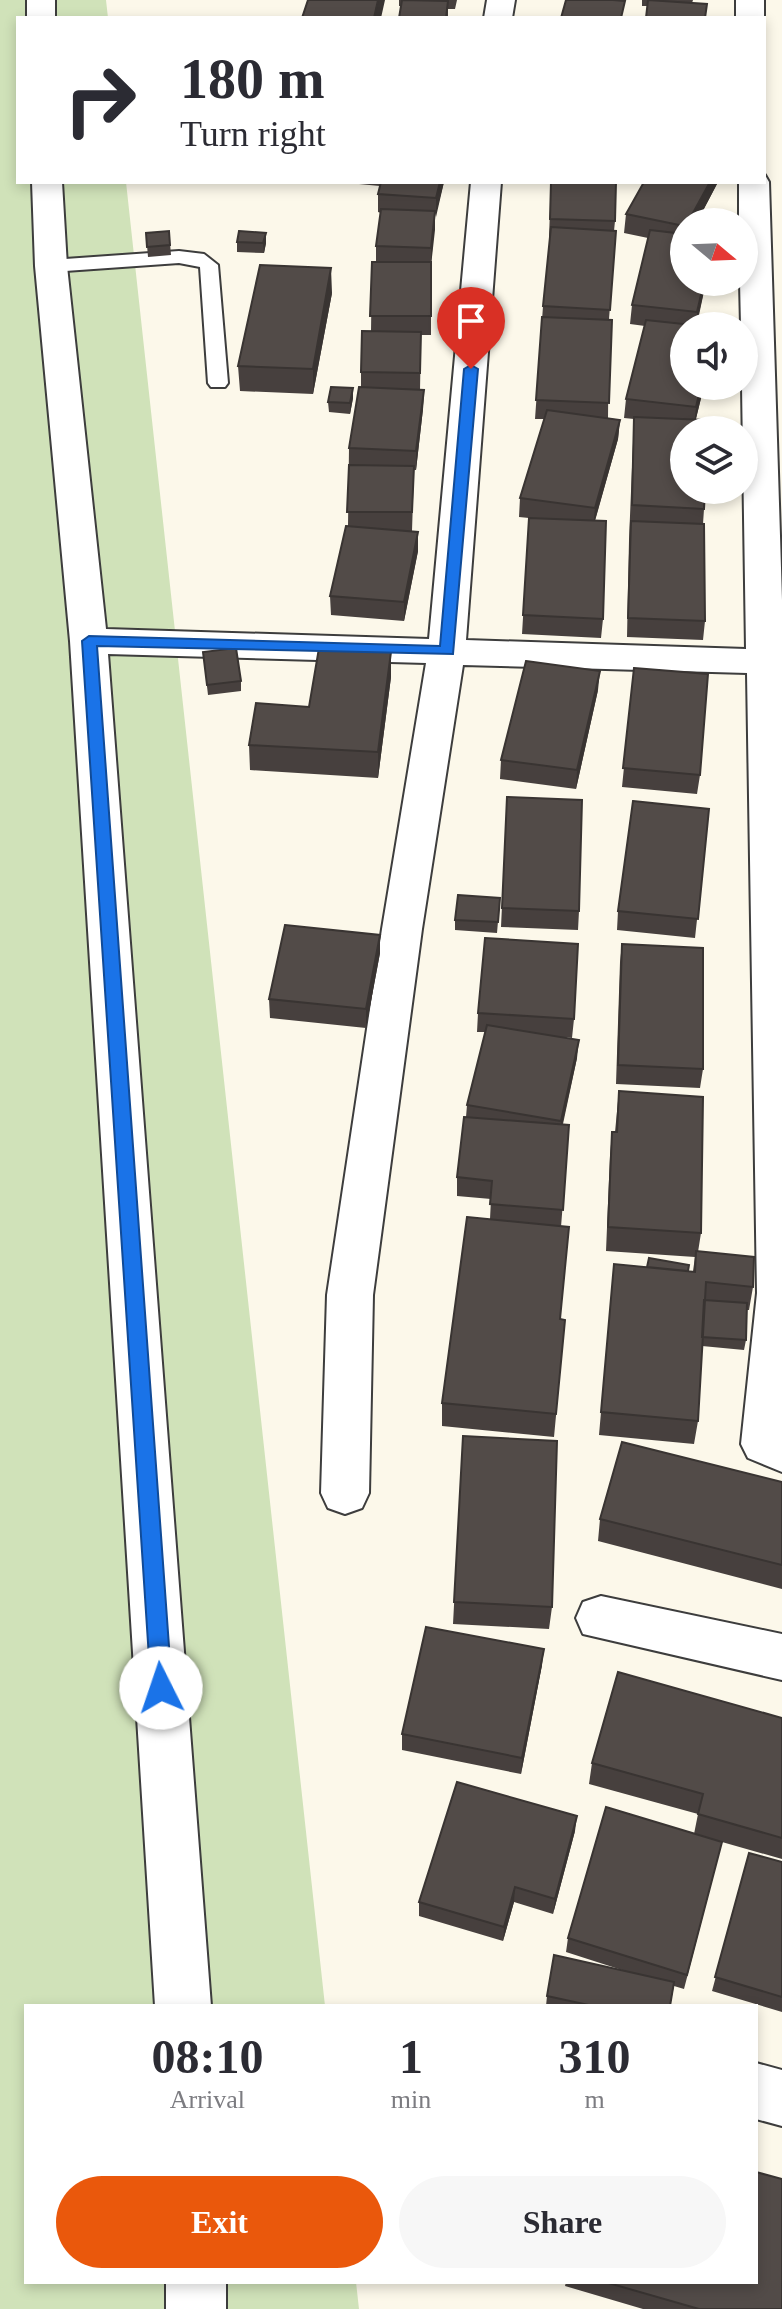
<!DOCTYPE html>
<html lang="en">
<head>
<meta charset="utf-8">
<style>
	:root { --surface:#fff; --page:#f7f7f7; --text:#2b2b33; --muted:#7c7c81; --accent:#ea580c }
	body { margin:0; font-family:"Times New Roman",serif; background:var(--page); color:var(--text); height:100vh; display:flex; flex-direction:column; font-size:30px; white-space:nowrap }
	* { box-sizing:border-box; margin:0 }
	p { font-size:26px; color:var(--muted) }
	.icon { flex:none; width:44px; height:44px; fill:none; stroke:currentColor; stroke-width:2; stroke-linecap:round; stroke-linejoin:round }
	.map { position:relative; flex:1; overflow:hidden }
	.side { position:absolute; left:24px; top:2004px; width:734px; height:280px; display:flex; flex-direction:column; background:var(--surface); border-radius:0px; box-shadow:0 4px 12px #0003 }
	.side>* { flex:none }
	.hud { position:absolute; left:16px; top:16px; width:750px; height:168px; border-radius:0px; box-shadow:0 4px 12px #0003; background:#fff; color:var(--text); overflow:hidden }
	.needle { width:52px; rotate:109deg }
	.controls { position:absolute; left:670px; top:208px; display:grid; gap:16px }
	.controls a { display:grid; place-items:center; width:88px; height:88px; border-radius:50%; background:var(--surface); box-shadow:0 4px 12px #0003; font-size:40px }
	.pin { position:absolute; display:grid; place-items:center; width:68px; height:68px; color:#fff; margin:-82px -34px; border-radius:50% 50% 50% 0; rotate:-45deg; box-shadow:0 0 8px #0007 }
	.pin .icon { rotate:45deg }
	.me { position:absolute; width:88px; margin:-44px; rotate:356deg; stroke-linejoin:round; filter:drop-shadow(0 0 6px #0008) }
	.turn { display:flex; align-items:center; gap:28px; height:168px; padding:0 32px; font-size:36px }
	.turn .icon { width:104px; height:104px; stroke-width:2.5 }
	.turn b { display:block; font-size:56px; line-height:68px }
	.eta { display:flex; justify-content:space-evenly; align-items:center; height:136px; text-align:center }
	.eta b { font-size:48px; font-weight:600; line-height:56px }
	.primary-button { display:flex; gap:16px; margin-top:auto; padding:16px 32px }
	.primary-button a { flex:1; height:92px; border-radius:48px; background:var(--accent); color:#fff; font-size:32px; font-weight:600; line-height:92px; text-align:center }
	.primary-button a+a { background:var(--page); color:var(--text) }
	.map>svg:first-child { display:block }
	.green { fill:#d0e2b9 }
	.lines { fill:none; stroke-linecap:round; stroke-linejoin:round }
	.service-casing { stroke:#3d3d3d; stroke-width:4 }
	.minor-casing { stroke:#3d3d3d; stroke-width:4 }
	.service { fill:#fff; fill-rule:evenodd }
	.minor { fill:#fff; fill-rule:evenodd }
	.wall { fill:#47403e }
	.shaded-wall { fill:#393432 }
	.building { fill:#524b48; stroke:#393432; stroke-width:2 }
	.route { fill:#1a73e8; stroke:#114b97; stroke-width:2 }
</style>
</head>
<body>
<div class="map">
<svg width="782" height="2309" viewBox="0 0 782 2309">
	<rect width="100%" height="100%" fill="#fcf8ea"/>
	<!-- green -->
	<path class="green" d="M0,0H106L108,18H18V182H126L325,2006H26V2282H356L359,2309H0Z"/>
	<g class="lines">
		<defs>
			<path id="service" d="M179,251L204,254L218,265L228,383L225,387H211L208,383L200,267L179,263L51,272L42,266L51,260Z"/>
			<path id="minor" d="M27,0H55V18H27Z
				M487,0H515L512,18H484Z
				M736,0H764V18H736Z
				M765,175L769,182L782,600V1472L748,1458L741,1444L757,1293L747,673L463,665L422,929L373,1295L369,1493L362,1508L345,1514L328,1508L321,1493L327,1295L382,929L426,663L108,654L211,2006H155L70,641L35,266L32,182H62L67,266L106,629L429,639L471,182H501L466,640L746,649L742,386L744,326H741L740,282H744V222H739V182H764Z
				M601,1596L782,1634V1680L583,1634L576,1618L583,1602Z
				M756,2063L782,2070V2126L756,2119Z
				M166,2282H226V2309H166Z"/>
		</defs>
		<!-- service casing -->
		<use href="#service" class="service-casing"/>
		<!-- minor casing -->
		<use href="#minor" class="minor-casing"/>
		<!-- service -->
		<use href="#service" class="service"/>
		<!-- minor -->
		<use href="#minor" class="minor"/>
	</g>
	<!-- wall -->
	<path class="wall" d="M399,0H457L455,9H448V18H399L401,6H399Z
		M642,0H693L692,3L647,6H642Z
		M359,182H444L435,217L431,264V335H421L420,390H424L423,409L416,470H414L412,531L418,551L404,621L331,615L330,596L348,526L349,448L361,387V372L371,331L372,262H376V246L381,213L378,212V194L380,186L359,184Z
		M551,182L615,221L614,231H616L609,319L608,418L620,420L618,439L595,521L603,619L601,638L522,634L529,518L519,517L520,498L545,419H535L543,306L550,237H549Z
		M644,182H718L697,222H684V282H706L684,386H704L696,419L704,509L703,524L705,621L703,640L627,637L629,540L634,419L624,418L626,399L645,326L630,324L632,305L648,238L624,233L626,214Z
		M169,231L171,255L148,257L146,233Z
		M237,242L266,243L264,253L237,252Z
		M332,293L313,394L240,391L238,366Z
		M353,388V398L350,414L329,412L328,402Z
		M203,652L241,681V691L208,695Z
		M634,668L700,775L697,794L622,787Z
		M391,677L378,778L250,770L249,745L309,707Z
		M598,690L576,789L500,779L501,760Z
		M507,797L579,911L578,930L501,927Z
		M709,809L695,938L617,930L618,911Z
		M500,898L497,933L455,930V920Z
		M380,935V953L366,1028L270,1018L269,999Z
		M622,944L703,1069L700,1088L616,1084L620,962Z
		M478,1013L574,1019L572,1038L564,1037L577,1058L563,1124L569,1125L561,1227L560,1319L565,1320L554,1437L442,1426V1403L490,1219L491,1199L457,1196V1177L466,1117L467,1105L485,1032H477Z
		M619,1091L701,1233L698,1252L753,1287L749,1310H747L746,1340L744,1350L702,1346L698,1421L694,1444L599,1435L614,1264L693,1271L695,1257L606,1251L610,1156L612,1132H615Z
		M463,1436L552,1607L549,1629L453,1624Z
		M782,1482V1589L598,1541L600,1519Z
		M542,1665L521,1774L402,1750V1734Z
		M782,1718V1859L722,1842L684,1989L674,1986L670,2006H546L547,1996L625,1971L566,1952L568,1938L694,1834L698,1814L589,1784L592,1763Z
		M575,1831L553,1914L514,1902L503,1941L419,1916V1902Z
		M749,1853L782,1862V2012L712,1991Z
		M566,2282H756L782,2309H643L565,2286Z"/>
	<!-- shaded-wall -->
	<path class="shaded-wall" d="M378,0H385L381,18H374Z
		M440,182H444L436,217V198Z
		M710,182H718L697,222H688Z
		M435,211V230L431,266V248Z
		M266,233V243L264,253L263,243Z
		M331,268L332,293L313,394V369Z
		M704,282H706L696,326L697,312Z
		M701,386H704L694,426L696,407Z
		M353,388V398L350,414V403Z
		M424,390L423,409L416,470V451Z
		M620,420L618,439L593,527L595,508Z
		M418,532V551L404,621V602Z
		M391,652V677L378,778V752Z
		M600,671L598,690L576,789L577,770Z
		M380,935V953L366,1028V1009Z
		M579,1040L577,1058L559,1139L561,1121Z
		M544,1649L542,1665L521,1774L522,1758Z
		M577,1816L575,1831L553,1914L555,1899Z
		M515,1887L514,1902L503,1941L504,1927Z"/>
	<!-- building -->
	<path class="building" d="M308,0H378L374,18H302Z
		M402,0L448,1L446,18H399Z
		M566,0H613L625,1L621,18H561Z
		M648,0L707,4L705,18H646Z
		M381,182H440L436,198L378,194Z
		M551,182H616L615,221L550,219Z
		M644,182H710L688,222H684V226L626,214Z
		M381,209L435,211L431,248L376,246Z
		M551,227L616,231L610,310L543,306Z
		M650,230L684,234V282H704L697,312L632,305Z
		M169,231L170,245L147,247L146,233Z
		M239,231L266,233L263,243L237,242Z
		M372,262H431V316H370Z
		M260,265L331,268L313,369L238,366Z
		M542,317L612,320L609,403L536,400Z
		M646,320L702,326H684V386H701L696,407L626,399Z
		M362,331L421,332L420,373L361,372Z
		M331,387L353,388L350,403L328,402Z
		M359,387L424,390L416,451L349,448Z
		M547,410L620,420L595,508L520,498Z
		M634,417L705,420V430H684V490H705L704,509L632,505Z
		M349,465L414,466L412,512H347Z
		M529,518L606,521L603,619L523,615Z
		M631,521L704,524L705,621L628,618Z
		M346,526L418,532L404,602L330,596Z
		M236,648L241,681L207,685L203,652Z
		M319,648L391,652L378,752L249,745L256,703L309,707Z
		M526,661L600,671L577,770L501,760Z
		M634,668L708,674L700,775L623,768Z
		M507,797L582,800L579,911L502,908Z
		M633,801L709,809L698,919L618,911Z
		M458,895L500,898L498,922L455,920Z
		M285,925L380,935L366,1009L269,999Z
		M485,938L578,944L574,1019L478,1013Z
		M622,944L703,948V1069L618,1065Z
		M487,1025L579,1040L561,1121L467,1105Z
		M619,1091L703,1097L701,1233L608,1227L612,1132H617Z
		M464,1117L569,1125L563,1210L490,1204L492,1181L457,1177Z
		M467,1217L569,1227L560,1319L565,1320L556,1414L442,1403Z
		M696,1251L754,1257L753,1287L706,1282L698,1421L601,1412L614,1264L695,1272Z
		M649,1258L689,1265L688,1271L647,1267Z
		M704,1300L747,1303L746,1340L702,1337Z
		M463,1436L557,1441L552,1607L454,1602Z
		M622,1442L782,1482V1565L600,1519Z
		M426,1627L544,1649L522,1758L402,1734Z
		M618,1672L782,1718V1838L698,1814L703,1794L592,1763Z
		M457,1782L577,1816L555,1899L515,1887L504,1927L419,1902Z
		M606,1807L722,1842L687,1975L568,1938Z
		M749,1853L782,1862V1997L715,1977Z
		M554,1955L674,1982L670,2006H593L547,1996Z
		M756,2172L782,2179V2309H699L605,2282H756Z"/>
	<!-- route -->
	<path class="route" d="M471,365L478,369L453,654L97,646L172,1688L169,1695L161,1698L154,1695L151,1688L82,641L89,636L440,646L464,369Z"/>
</svg>
<div class="controls">
<a><svg class="needle" viewBox="-14 -14 28 28"><path d="M0-13l5 13h-10z" fill="#e53935"/><path d="M0 13l5-13h-10z" fill="#7c7c81"/></svg></a>
<a><svg class="icon" aria-label="sound" viewBox="0 0 24 24"><path d="M4 9h4l5-4v14l-5-4H4zM17 9q2 3 0 6"/></svg></a>
<a><svg class="icon" aria-label="layers" viewBox="0 0 24 24"><path d="M12 4l9 5-9 5-9-5zM3 14l9 5 9-5"/></svg></a>
</div>
<div class="pin" style="left:471px;top:369px;background:#d93025"><svg class="icon" aria-label="arrive" viewBox="0 0 24 24"><path d="M6 21V4h12l-3 4 3 4H6"/></svg></div>
<svg class="me" style="left:161px;top:1688px" viewBox="-20 -20 40 40"><circle r="19" fill="#fff"/><path d="M0-13L10 11 0 6-10 11z" fill="#1a73e8"/></svg>
<div class="hud">
<div class="turn"><svg class="icon" aria-label="right" viewBox="0 0 24 24"><path d="M7 20v-9h11M14 6l5 5-5 5"/></svg><div><b>180 m</b>Turn right</div></div>
</div>
<section class="side">
<div class="eta">
<div><b>08:10</b><p>Arrival</p></div>
<div><b>1</b><p>min</p></div>
<div><b>310</b><p>m</p></div>
</div>
<div class="primary-button"><a>Exit</a><a>Share</a></div>
</section>
</div>
</body>
</html>
